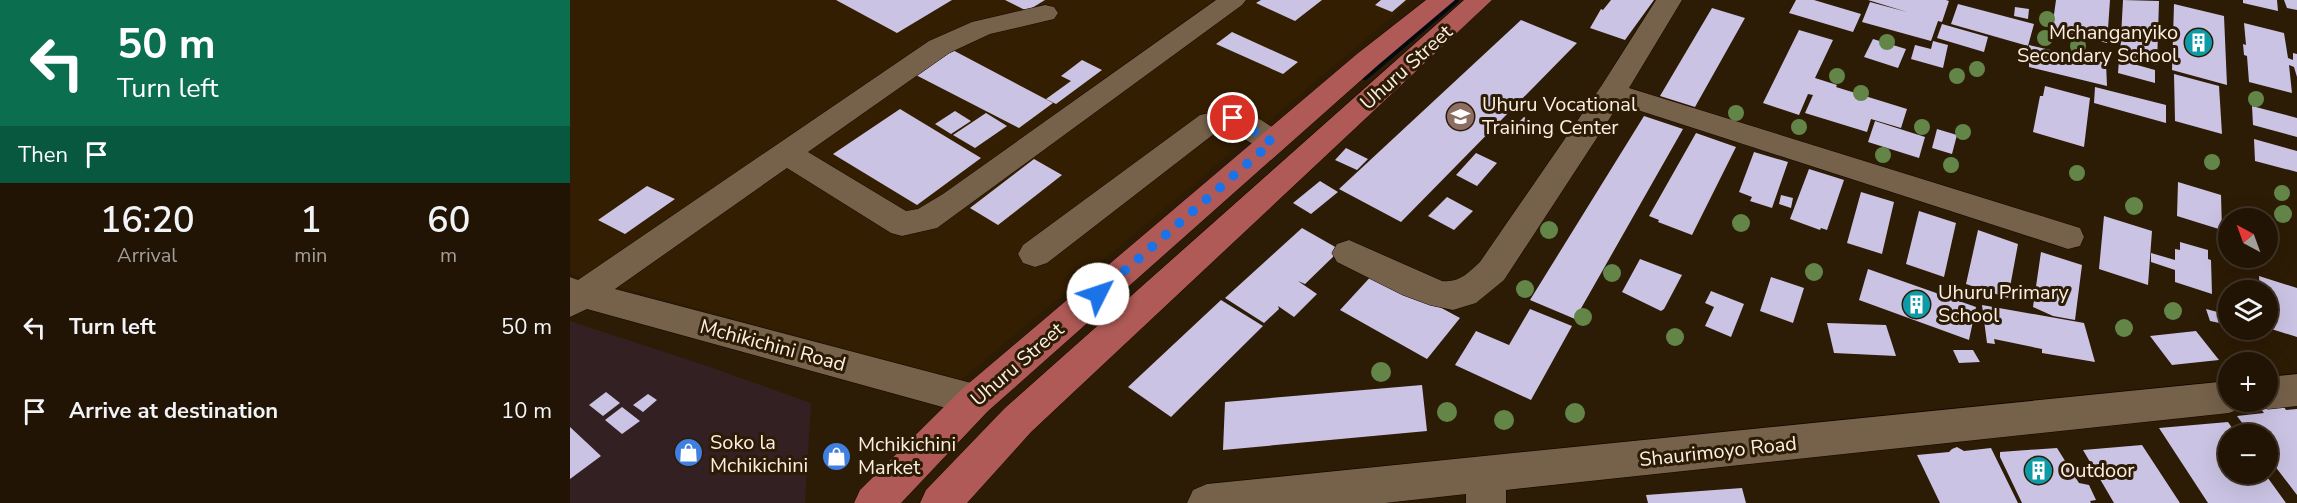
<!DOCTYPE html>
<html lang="en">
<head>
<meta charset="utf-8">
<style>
	:root { --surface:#211404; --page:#2d2113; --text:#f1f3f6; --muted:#a29e9a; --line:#3e3326 }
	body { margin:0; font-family:"Nunito Sans",sans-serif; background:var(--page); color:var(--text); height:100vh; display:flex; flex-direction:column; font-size:22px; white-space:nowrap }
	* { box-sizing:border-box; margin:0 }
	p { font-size:20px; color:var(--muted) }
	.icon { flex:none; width:33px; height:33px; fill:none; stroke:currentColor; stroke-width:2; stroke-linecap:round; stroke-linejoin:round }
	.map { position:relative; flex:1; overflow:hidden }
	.drawer { display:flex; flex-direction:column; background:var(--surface); width:570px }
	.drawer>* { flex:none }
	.top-card { background:#0b6e4f; color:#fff; overflow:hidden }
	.needle { width:39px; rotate:319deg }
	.controls { position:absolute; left:1648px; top:208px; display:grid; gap:12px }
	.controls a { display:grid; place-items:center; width:60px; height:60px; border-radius:50%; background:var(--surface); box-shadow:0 6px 24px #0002,0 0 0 2px var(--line); font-size:30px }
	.pin { position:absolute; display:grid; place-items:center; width:51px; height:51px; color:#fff; margin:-26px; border:3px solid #fff; border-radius:50%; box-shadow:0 2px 6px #0007 }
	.me { position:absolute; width:66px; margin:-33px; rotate:49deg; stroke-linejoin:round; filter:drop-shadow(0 0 4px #0008) }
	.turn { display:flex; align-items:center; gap:21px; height:126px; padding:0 18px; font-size:27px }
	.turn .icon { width:78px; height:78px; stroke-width:2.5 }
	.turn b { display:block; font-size:42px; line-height:51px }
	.then { display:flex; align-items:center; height:57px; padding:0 18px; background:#0003; gap:12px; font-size:22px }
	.eta { display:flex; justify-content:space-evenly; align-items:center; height:102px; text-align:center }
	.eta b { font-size:36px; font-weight:600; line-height:42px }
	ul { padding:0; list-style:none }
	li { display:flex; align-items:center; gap:18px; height:84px; padding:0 18px }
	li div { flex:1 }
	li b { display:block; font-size:22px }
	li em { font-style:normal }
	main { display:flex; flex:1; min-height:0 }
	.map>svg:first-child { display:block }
	.commercial { fill:#332023 }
	.built { fill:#341e01 }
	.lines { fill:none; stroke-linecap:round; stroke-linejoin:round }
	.stream { stroke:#010a11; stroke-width:8 }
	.building { fill:#cbc3e3 }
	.minor-casing { stroke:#140500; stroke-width:1 }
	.major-casing { stroke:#140500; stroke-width:1 }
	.minor { fill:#76614a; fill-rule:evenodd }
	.major { fill:#af5a56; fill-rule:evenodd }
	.tree { fill:#638648 }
	.route { stroke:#1a73e8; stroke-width:10; stroke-dasharray:0 18 }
	.labels { text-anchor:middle; stroke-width:6; stroke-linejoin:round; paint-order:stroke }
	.poi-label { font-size:20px; fill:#fdf0e3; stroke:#2c1b05; text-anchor:start }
	.street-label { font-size:20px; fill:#fdf0e3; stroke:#2c1b05 }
</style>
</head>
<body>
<main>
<section class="drawer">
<div class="top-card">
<div class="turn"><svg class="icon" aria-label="left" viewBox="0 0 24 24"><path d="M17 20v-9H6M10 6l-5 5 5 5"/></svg><div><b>50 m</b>Turn left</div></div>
<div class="then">Then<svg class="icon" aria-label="arrive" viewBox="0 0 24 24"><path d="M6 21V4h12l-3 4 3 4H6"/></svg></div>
</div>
<div class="eta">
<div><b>16:20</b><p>Arrival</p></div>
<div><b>1</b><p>min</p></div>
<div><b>60</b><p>m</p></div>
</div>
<ul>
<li><svg class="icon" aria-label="left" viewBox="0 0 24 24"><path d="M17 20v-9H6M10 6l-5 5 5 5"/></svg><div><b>Turn left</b></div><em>50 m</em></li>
<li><svg class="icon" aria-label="arrive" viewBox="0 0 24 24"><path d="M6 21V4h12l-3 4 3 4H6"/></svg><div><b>Arrive at destination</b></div><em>10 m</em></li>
</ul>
</section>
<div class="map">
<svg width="1727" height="503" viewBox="0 0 1727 503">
	<rect width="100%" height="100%" fill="#2c1b05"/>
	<!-- commercial -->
	<path class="commercial" d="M0,321L140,367L241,403L235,503H0Z"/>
	<!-- built -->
	<path class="built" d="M0,0H842L391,380L0,274Z"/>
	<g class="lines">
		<!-- stream -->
		<path class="stream" d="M795,76L885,0"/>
	</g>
	<!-- building -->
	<path class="building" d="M266,0H382L327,33Z
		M435,0H475L457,11Z
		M691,0H752L725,21L686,3Z
		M811,0H836L822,12L805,5Z
		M1041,0H1084L1055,40L1020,28L1031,9L1033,10Z
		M1226,0H1244L1291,14L1283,32L1219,13Z
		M1298,0H1376L1379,1L1372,22L1368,21L1361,41L1292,22L1300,2L1337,12Z
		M1486,0H1540L1537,43L1482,29Z
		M1553,0L1589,1L1587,65L1550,56Z
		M1673,0H1707L1708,11L1673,3Z
		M1714,0H1727V10L1717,8Z
		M1388,4L1464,24L1458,46L1381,24Z
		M1604,4L1654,16L1657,85L1602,70Z
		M1445,7L1459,9L1458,19L1444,16Z
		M1142,8L1175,18L1125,107L1090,96Z
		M951,20L1007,43L831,222L769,189Z
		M1674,23L1714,33L1718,58L1723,60V53L1727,54V77L1724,67L1719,65L1722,93L1679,82L1677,56L1674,55L1673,44L1676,45Z
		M1372,24L1418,37L1414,52L1367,38Z
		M1229,30L1263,40L1245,78L1267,85L1266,87L1337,109L1331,128L1301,119L1297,132L1235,113L1243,95L1238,94L1229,115L1193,103Z
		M662,32L728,62L713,74L646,44Z
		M1303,39L1336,49L1328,68L1294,57Z
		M1363,41L1378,45L1373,68L1341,59L1345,45L1361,49Z
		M1459,45L1536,63L1537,86L1459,67Z
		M377,47L483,103L449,128L340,72Z
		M512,60L532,70L486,104L476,99L501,81L491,76Z
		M1549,60L1585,70V83L1548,73Z
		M1604,74L1649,86L1652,134L1605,121Z
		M1475,86L1520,98L1514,147L1463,132L1470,96H1473Z
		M1525,87L1596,105V123L1524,103Z
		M1682,106L1727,118V137L1683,125Z
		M330,109L411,158L347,205L263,154Z
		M385,111L401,121L381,134L365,124Z
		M416,113L437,126L405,148L383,135Z
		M1074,116L1113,129L1005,319L960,300Z
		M954,117L969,125L959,135L943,128Z
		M1305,121L1355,137L1349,158L1298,142Z
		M1367,129L1387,135L1382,154L1362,148Z
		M1126,133L1166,147L1122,235L1088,222L1089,220L1079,216Z
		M1684,139L1727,151V172L1685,161Z
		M776,148L798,159L787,170L765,160Z
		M1184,152L1218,162L1202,208L1180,201L1182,197L1169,192Z
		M906,153L927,163L907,186L886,175Z
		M464,159L492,175L428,225L400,208Z
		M1239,169L1274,180L1257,230L1251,228L1250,230L1220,219Z
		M750,181L768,192L741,214L723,203Z
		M1608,182L1651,195L1652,230L1607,216Z
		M77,186L105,199L55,234L28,220Z
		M1291,192L1324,202L1312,254L1277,243Z
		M1211,195L1223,198L1221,208L1209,204Z
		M877,197L903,211L884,230L858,216Z
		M1349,211L1386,223L1374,277L1336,264Z
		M1534,216L1582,231L1578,285L1529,269Z
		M732,228L767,248L766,254L735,284L728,281L747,294L724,317L708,306L709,309L694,323L655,298Z
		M1408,230L1448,244L1438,298L1396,284Z
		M1610,242L1638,250V259L1641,260L1642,294L1605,282V270L1581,262V253L1605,260V249L1610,250Z
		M1471,252L1512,265L1505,320L1483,316L1463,307Z
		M1070,259L1112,275L1094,309L1091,311L1052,292Z
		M1298,269L1406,307L1399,340L1289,300Z
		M805,272L890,318L857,359L770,310Z
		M1689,276L1727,288V337L1698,328V291H1690Z
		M1201,277L1234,288L1223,323L1190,311Z
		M1141,291L1174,304L1161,337L1135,326L1144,307L1135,303Z
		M651,300L693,326L601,417L558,387Z
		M1412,305L1514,323L1525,362L1472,353V349L1424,339L1425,344L1417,343Z
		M960,309L1002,326L961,400L885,365L906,331L939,345Z
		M1636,309L1659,315V325L1640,321Z
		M1257,323L1316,325L1326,356L1264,353Z
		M1626,331L1649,360L1602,365L1580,336Z
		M1383,350H1403L1410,362L1389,363Z
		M852,385L857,431L653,450L655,402Z
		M36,392L50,403L33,416L19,405Z
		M78,394L87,400L73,412L63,405Z
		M1712,404L1716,410L1727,409V495L1698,457V435H1681L1667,416L1694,413L1689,407Z
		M52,407L70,421L52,434L35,420Z
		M1658,422L1667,435H1659V474H1695L1716,503H1638L1589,428Z
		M0,427L31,456L0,479Z
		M1572,445L1610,503H1544L1513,450Z
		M1387,447L1394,451L1421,448L1448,503H1370L1347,455L1379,452L1382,449Z
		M1487,448L1509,483L1519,485L1526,500L1520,501L1521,503H1452L1430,457V452Z
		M1172,488L1176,503H1078L1076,495Z"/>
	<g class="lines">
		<defs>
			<path id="minor" d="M646,0H676L672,5L367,228L332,236L321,233L217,168L45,289L405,384L418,389L424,400L418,411L405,416L17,309L0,317V277L8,280L359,41L402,22L475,5L484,7L488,13L484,19L420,34L379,53L238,152L336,211L348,209L373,194Z
				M1086,0H1112L1059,88L1510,228L1514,237L1510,246L1498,249L1049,104L934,280L906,303L883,310L860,305L833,295L767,262L762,253L767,244L779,240L872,281C889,283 898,273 910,262L1032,85Z
				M663,108C680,113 708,127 717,142L713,149C692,155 676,139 659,129L649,130L477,263L465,267L453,263L448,254L453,245L630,115Z
				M1727,374V406L1698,409L1685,404L1684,402H1698V377Z
				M1659,381V402H1675L1672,408L1659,413L936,490V503H896V494L815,503H617L623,490L637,484Z"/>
			<path id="major" d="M856,0H885L807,66L418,411L331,503H284L290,490L392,389L787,54Z
				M894,0H922L461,432L397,503H350L356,490L435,408Z"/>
		</defs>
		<!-- minor casing -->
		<use href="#minor" class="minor-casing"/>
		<!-- major casing -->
		<use href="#major" class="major-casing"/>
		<!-- minor -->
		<use href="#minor" class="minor"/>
		<!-- major -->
		<use href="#major" class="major"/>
	</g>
	<!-- trees -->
	<g class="tree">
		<circle cx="1477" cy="19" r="8"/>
		<circle cx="1475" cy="38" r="8"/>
		<circle cx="1317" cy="42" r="8"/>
		<circle cx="1508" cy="46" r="8"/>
		<circle cx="1407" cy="69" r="8"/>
		<circle cx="1267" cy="76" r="8"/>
		<circle cx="1387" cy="76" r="8"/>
		<circle cx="1291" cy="93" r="8"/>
		<circle cx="1686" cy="99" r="8"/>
		<circle cx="1166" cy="113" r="8"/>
		<circle cx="1229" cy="127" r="8"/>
		<circle cx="1352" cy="127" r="8"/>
		<circle cx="1393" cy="132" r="8"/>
		<circle cx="1313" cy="155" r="8"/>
		<circle cx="1642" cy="162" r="8"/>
		<circle cx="1381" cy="165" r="8"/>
		<circle cx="1507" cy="173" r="8"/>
		<circle cx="1712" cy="193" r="8"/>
		<circle cx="1564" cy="206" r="9"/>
		<circle cx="1713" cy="214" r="9"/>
		<circle cx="1171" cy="223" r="9"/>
		<circle cx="979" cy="230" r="9"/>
		<circle cx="1244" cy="272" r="9"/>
		<circle cx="1042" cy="273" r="9"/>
		<circle cx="955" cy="289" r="9"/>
		<circle cx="1603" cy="311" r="9"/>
		<circle cx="1013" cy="317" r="9"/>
		<circle cx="1554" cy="328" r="9"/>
		<circle cx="1105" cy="337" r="9"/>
		<circle cx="811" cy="372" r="10"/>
		<circle cx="877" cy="412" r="10"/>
		<circle cx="1005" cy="413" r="10"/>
		<circle cx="934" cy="420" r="10"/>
	</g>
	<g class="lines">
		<!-- route -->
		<path class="route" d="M528,294L702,142L663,118"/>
	</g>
	<!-- icons -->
	<defs>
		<symbol id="building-disc" viewBox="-11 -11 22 22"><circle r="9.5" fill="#0f9aa8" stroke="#2c1b05"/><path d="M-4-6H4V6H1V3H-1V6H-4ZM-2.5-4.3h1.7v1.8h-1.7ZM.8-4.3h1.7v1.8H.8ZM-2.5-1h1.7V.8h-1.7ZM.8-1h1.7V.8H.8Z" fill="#fff"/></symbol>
		<symbol id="school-disc" viewBox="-11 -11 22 22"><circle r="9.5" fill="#8d6e63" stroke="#2c1b05"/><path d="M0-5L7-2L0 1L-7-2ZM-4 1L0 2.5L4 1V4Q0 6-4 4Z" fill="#fff"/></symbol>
		<symbol id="shop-disc" viewBox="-11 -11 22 22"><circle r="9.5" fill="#3f7fe0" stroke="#2c1b05"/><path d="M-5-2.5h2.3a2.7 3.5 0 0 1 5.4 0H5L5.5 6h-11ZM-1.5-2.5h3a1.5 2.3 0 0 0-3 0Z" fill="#fff"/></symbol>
	</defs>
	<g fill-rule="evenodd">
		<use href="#building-disc" x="1612" y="26" width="33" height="33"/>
		<use href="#school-disc" x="874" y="100" width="33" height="33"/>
		<use href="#building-disc" x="1330" y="288" width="33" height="33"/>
		<use href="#shop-disc" x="102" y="436" width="33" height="33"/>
		<use href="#shop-disc" x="250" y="440" width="33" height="33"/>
		<use href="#building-disc" x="1452" y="454" width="33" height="33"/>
	</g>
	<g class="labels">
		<!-- poi labels -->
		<g class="poi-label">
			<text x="1608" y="39" text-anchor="end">Mchanganyiko<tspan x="1608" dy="23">Secondary School</tspan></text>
			<text x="912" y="111">Uhuru Vocational<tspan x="912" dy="23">Training Center</tspan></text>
			<text x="1368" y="299">Uhuru Primary<tspan x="1368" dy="23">School</tspan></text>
			<text x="140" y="449">Soko la<tspan x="140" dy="23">Mchikichini</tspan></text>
			<text x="288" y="451">Mchikichini<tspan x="288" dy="23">Market</tspan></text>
			<text x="1490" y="477">Outdoor</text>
		</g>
		<!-- street labels -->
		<g class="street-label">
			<text transform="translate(836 67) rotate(-42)" y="7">Uhuru Street</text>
			<text transform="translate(203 345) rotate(15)" y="7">Mchikichini Road</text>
			<text transform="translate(447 364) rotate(-41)" y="7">Uhuru Street</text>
			<text transform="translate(1148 451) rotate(-6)" y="7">Shaurimoyo Road</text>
		</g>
	</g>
</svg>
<div class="controls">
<a><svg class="needle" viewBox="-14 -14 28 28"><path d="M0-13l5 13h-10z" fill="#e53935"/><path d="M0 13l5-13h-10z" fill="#a29e9a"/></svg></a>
<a><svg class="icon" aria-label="layers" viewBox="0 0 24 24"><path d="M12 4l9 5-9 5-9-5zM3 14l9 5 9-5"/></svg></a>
<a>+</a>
<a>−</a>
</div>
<div class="pin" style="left:663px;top:118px;background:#d93025"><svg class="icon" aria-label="arrive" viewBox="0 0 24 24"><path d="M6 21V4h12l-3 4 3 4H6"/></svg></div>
<svg class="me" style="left:528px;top:294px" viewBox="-20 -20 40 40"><circle r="19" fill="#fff"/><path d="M0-13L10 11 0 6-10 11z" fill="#1a73e8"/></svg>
</div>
</main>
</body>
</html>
